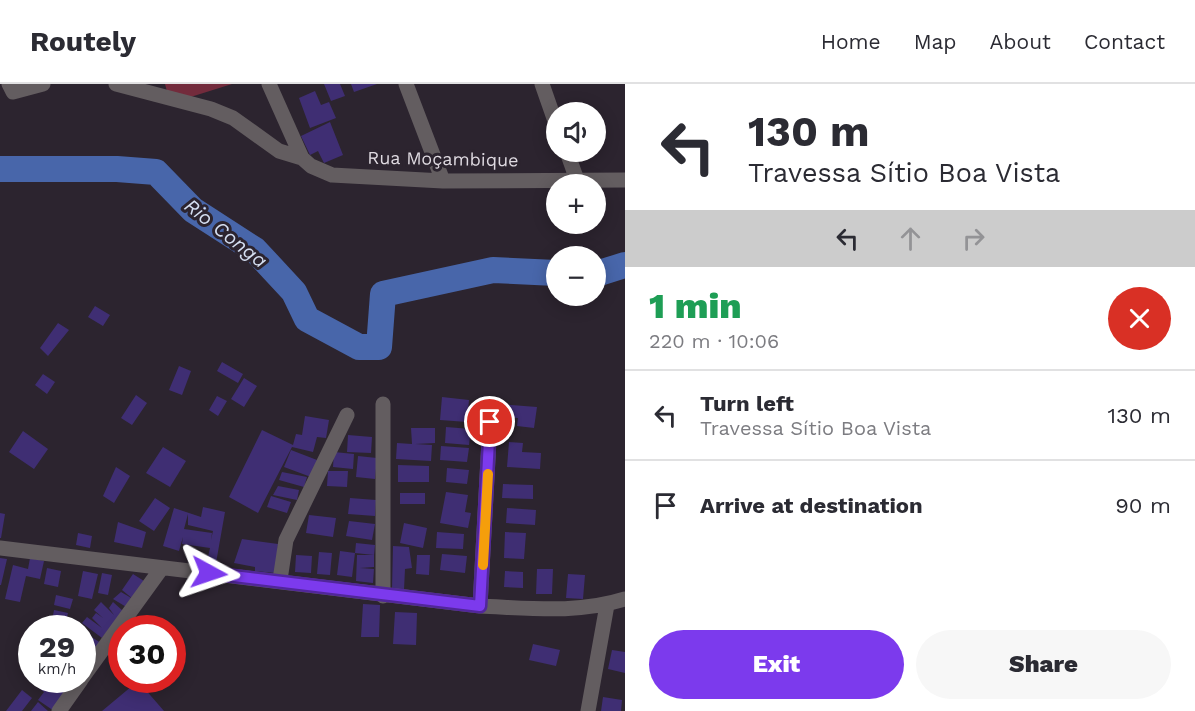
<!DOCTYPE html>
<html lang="en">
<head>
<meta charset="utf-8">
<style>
	:root { --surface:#fff; --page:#f7f7f7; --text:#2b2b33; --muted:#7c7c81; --line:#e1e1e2; --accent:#7c3aed }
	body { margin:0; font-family:"Work Sans",sans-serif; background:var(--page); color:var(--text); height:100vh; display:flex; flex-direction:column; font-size:22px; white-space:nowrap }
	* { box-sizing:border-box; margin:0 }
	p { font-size:20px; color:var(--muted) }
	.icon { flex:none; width:33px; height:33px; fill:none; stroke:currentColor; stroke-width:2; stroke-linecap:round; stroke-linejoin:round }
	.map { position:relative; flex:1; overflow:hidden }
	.details { display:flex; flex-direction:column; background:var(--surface); width:570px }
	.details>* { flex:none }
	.guide { background:#fff; color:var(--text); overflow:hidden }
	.buttons { position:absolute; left:546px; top:18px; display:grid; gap:12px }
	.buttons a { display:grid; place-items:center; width:60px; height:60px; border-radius:50%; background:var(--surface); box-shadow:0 3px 15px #0003; font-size:30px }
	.speed { position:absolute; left:18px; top:531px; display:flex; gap:12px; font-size:30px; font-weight:700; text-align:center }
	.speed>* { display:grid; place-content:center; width:78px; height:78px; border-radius:50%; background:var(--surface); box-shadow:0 3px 15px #0003; line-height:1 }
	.speed small { font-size:15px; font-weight:400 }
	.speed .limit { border:9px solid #d22; background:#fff; color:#111 }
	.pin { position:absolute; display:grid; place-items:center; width:51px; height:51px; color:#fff; margin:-26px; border:3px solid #fff; border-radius:50%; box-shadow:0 2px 6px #0007 }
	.me { position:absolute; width:66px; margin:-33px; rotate:95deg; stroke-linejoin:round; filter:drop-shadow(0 0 4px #0008) }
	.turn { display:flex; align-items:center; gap:21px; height:126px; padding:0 24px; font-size:27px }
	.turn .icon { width:78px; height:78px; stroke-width:2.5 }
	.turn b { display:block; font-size:42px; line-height:51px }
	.lanes { display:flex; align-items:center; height:57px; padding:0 24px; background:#0003; justify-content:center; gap:30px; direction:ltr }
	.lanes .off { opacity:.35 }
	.round { display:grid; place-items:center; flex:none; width:63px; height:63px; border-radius:32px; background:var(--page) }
	.headline { display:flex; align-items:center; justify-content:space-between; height:102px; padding:0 24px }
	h1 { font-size:36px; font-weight:800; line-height:45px; color:#1e9e55 }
	.cta { display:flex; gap:12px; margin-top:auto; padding:12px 24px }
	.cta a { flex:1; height:69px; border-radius:36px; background:var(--accent); color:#fff; font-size:24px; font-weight:800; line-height:69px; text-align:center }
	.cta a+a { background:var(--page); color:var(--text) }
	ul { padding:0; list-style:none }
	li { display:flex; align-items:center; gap:18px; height:90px; padding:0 24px; border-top:2px solid var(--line) }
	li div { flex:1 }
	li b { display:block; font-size:22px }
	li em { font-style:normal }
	header { display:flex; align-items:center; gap:36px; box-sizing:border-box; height:84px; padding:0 30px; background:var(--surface); border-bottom:2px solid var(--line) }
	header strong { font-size:28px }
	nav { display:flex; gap:33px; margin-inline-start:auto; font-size:21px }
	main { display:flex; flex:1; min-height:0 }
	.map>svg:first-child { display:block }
	.green { fill:#732b3c }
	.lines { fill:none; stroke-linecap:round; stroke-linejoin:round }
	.river { stroke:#4866aa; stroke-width:26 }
	.building { fill:#3f2e73; fill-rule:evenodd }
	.minor { stroke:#635d60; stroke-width:15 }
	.route-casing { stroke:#51269a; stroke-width:15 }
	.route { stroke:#7c3aed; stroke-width:10 }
	.slow { stroke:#f59e0b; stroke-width:10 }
	.labels { text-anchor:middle; stroke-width:6; stroke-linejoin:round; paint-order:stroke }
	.street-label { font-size:18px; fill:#dfdae1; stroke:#2c242f }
	.water-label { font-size:20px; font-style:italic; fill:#d4def1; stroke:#2c242f }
</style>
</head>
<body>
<header>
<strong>Routely</strong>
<nav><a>Home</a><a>Map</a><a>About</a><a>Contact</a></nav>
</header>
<main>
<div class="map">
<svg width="625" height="627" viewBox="0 0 625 627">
	<rect width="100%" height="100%" fill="#2c242f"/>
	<!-- green -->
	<path class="green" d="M165,0H232L181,16L168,11Z"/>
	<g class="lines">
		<!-- river -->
		<path class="river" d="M0,85H117L156,88L193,126L255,166L294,208L307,235L359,263H379L383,210L493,186L556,189
			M596,190L625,181"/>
	</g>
	<!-- building -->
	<path class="building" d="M324,0H340L345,12L331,17Z
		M351,0H377L354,8Z
		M315,7L321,21L329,18L336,34L310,44L299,14Z
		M330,38L343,71L324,79L318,67L310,71L301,52Z
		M95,222L110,231L103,242L88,233Z
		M58,239L69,246L48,272L40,264Z
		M222,278L243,290L238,299L217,287Z
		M179,282L191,287L182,311L169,306Z
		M43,290L55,298L47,310L35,301Z
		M244,294L257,302L244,323L231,315Z
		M136,311L147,319L132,341L121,334Z
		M217,312L227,317L218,332L209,326Z
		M442,313L469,316L467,338L440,336Z
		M500,320L537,323L534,344L517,342L518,334L499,333Z
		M305,332L329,336L326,354L317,353L313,368L292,363L258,429L229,413L262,346L293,361L296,350L302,351Z
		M446,343L471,345L469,361L445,359Z
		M411,344H435V359L415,360L432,361L431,377L396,375L397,359L412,360Z
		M23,347L48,365L34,385L9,368Z
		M348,351L372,353L371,369L347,368Z
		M509,358L523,359L522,368L541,369L540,385L507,383Z
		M441,362L469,364L467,378L440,376Z
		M163,363L186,377L170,403L146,389Z
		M291,366L317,376L311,393L284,383Z
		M334,368L354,370L353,385L333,383Z
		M358,372L377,374L375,395L356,393Z
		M398,381L429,382V398H398Z
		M116,383L130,392L114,419L103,412Z
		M447,384L469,386L467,400L446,398Z
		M328,387H348L347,403L327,402Z
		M282,388L307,393L304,403L279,396Z
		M503,400L533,401V415L502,414Z
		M278,402L299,406L297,416L273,411Z
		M446,408L468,411L465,428L471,429L468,444L440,439Z
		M400,409H425V420H400Z
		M271,412L291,418L287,429L267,423Z
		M155,414L170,424L154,447L139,437Z
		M350,414L376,416L375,432L348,430Z
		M203,423L225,428L216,479L207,477L210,464L182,460L183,453L179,467L163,462L174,424L201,433ZM188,430V441L213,447L211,456L212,449L184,445Z
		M507,424L536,426L535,441L506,439Z
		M0,429L5,430L1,454H0Z
		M309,431L336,434L333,453L306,449Z
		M349,437L375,440L372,456L346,452Z
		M118,438L146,448L142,464L114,458Z
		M404,439L427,444L423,464L400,459Z
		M437,448L464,450L463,465L436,464Z
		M505,448L526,449L524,475L504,474Z
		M78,449L92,452L90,464L76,461Z
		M242,455L278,460L275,489L255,487V483L234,479Z
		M356,459L375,461L374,471L355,469Z
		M393,462L409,463L412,484L405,485L404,506L392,505Z
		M340,467L355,469L352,493L337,491Z
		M319,468L332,469L330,491L317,490Z
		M442,470L467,472L465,489L440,486Z
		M296,471L312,472L311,489L295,488Z
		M357,471H374V483L360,484L374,485L373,499L356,497Z
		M417,471H430L429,491L416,490Z
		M0,474L7,475L1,501H0Z
		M30,474L44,477L40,495L26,492L20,518L5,515L13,481L28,485Z
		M47,484L61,487L58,503L44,500Z
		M537,485H553L552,510H536Z
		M83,487L98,490L92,515L78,512Z
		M505,487L523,488V504L504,503Z
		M102,489L112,491L108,511L98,509Z
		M133,490L144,497L133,515L122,506Z
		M568,490L585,491L583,515L566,514Z
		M121,508L133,515L128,524L113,515Z
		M56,511L73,515L70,525L54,521Z
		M101,518L114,531L109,524L113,518L123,527L102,554L82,539L87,533L102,544L92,534L96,529L103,534L94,526Z
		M363,520L380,521L379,553H361Z
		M54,526L68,529L64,544L51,542Z
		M395,528L417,529L416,561L393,560Z
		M82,547L101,559L95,565L82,555Z
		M82,558L94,568L86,578L82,575Z
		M533,560L560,566L556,582L529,576Z
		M612,566L625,568V589L608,585Z
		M46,596L67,609L54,627L38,616L44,608L39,604Z
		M57,596H74L68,603Z
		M138,597L164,627H102Z
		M22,606L32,614L22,627H6Z
		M603,613L622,616L621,627H601Z
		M38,618L48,627H31Z"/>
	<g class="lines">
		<!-- minor -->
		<path class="minor" d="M9,0L13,8L43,0
			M116,0L211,25L233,34L279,67L302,74L311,82L332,91L443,97L625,96
			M269,0L302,74
			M406,0L443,97
			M542,0L556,40
			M567,68L577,96
			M383,320V512
			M0,464L480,522C529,524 578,530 625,515
			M280,496L286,456L347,331
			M480,522L490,338
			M82,594L161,485
			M59,627L81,596
			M588,627L607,521"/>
	</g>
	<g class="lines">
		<defs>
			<path id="route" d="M209,489L480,522L490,338"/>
		</defs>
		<!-- route casing -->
		<use href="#route" class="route-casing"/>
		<!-- route -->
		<use href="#route" class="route"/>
		<!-- slow -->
		<path class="slow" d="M483,481L488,390"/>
	</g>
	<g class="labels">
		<!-- street labels -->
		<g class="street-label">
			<text transform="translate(443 75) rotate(1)" y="6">Rua Moçambique</text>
		</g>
		<!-- water labels -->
		<g class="water-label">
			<text transform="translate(226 149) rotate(38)" y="7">Rio Conga</text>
		</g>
	</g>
</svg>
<div class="buttons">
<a><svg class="icon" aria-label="sound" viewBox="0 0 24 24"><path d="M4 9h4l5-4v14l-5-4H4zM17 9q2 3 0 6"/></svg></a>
<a>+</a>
<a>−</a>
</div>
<div class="speed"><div>29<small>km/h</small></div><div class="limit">30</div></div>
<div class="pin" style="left:490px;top:338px;background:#d93025"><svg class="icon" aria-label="arrive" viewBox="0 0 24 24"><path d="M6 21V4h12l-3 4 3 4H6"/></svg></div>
<svg class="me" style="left:209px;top:489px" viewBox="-20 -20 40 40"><path d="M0-17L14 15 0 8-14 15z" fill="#7c3aed" stroke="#fff" stroke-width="4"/></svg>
</div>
<section class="details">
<div class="guide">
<div class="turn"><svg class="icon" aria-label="left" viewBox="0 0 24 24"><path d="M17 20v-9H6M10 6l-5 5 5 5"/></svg><div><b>130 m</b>Travessa Sítio Boa Vista</div></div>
<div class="lanes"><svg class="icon" aria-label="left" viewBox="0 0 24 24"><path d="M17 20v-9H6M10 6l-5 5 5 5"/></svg><svg class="icon off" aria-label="ahead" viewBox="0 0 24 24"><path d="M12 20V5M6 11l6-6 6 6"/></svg><svg class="icon off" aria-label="right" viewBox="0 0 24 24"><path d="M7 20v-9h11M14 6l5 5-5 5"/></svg></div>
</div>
<div class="headline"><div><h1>1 min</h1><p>220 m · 10:06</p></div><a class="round" style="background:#d93025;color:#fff"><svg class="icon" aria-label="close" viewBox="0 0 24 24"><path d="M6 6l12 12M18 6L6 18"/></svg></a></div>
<ul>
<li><svg class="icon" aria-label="left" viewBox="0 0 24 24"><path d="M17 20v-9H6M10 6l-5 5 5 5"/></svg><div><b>Turn left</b><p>Travessa Sítio Boa Vista</p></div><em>130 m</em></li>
<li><svg class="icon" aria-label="arrive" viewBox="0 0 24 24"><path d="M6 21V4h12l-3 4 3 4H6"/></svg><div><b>Arrive at destination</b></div><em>90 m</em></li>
</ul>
<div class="cta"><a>Exit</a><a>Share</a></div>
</section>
</main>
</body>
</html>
